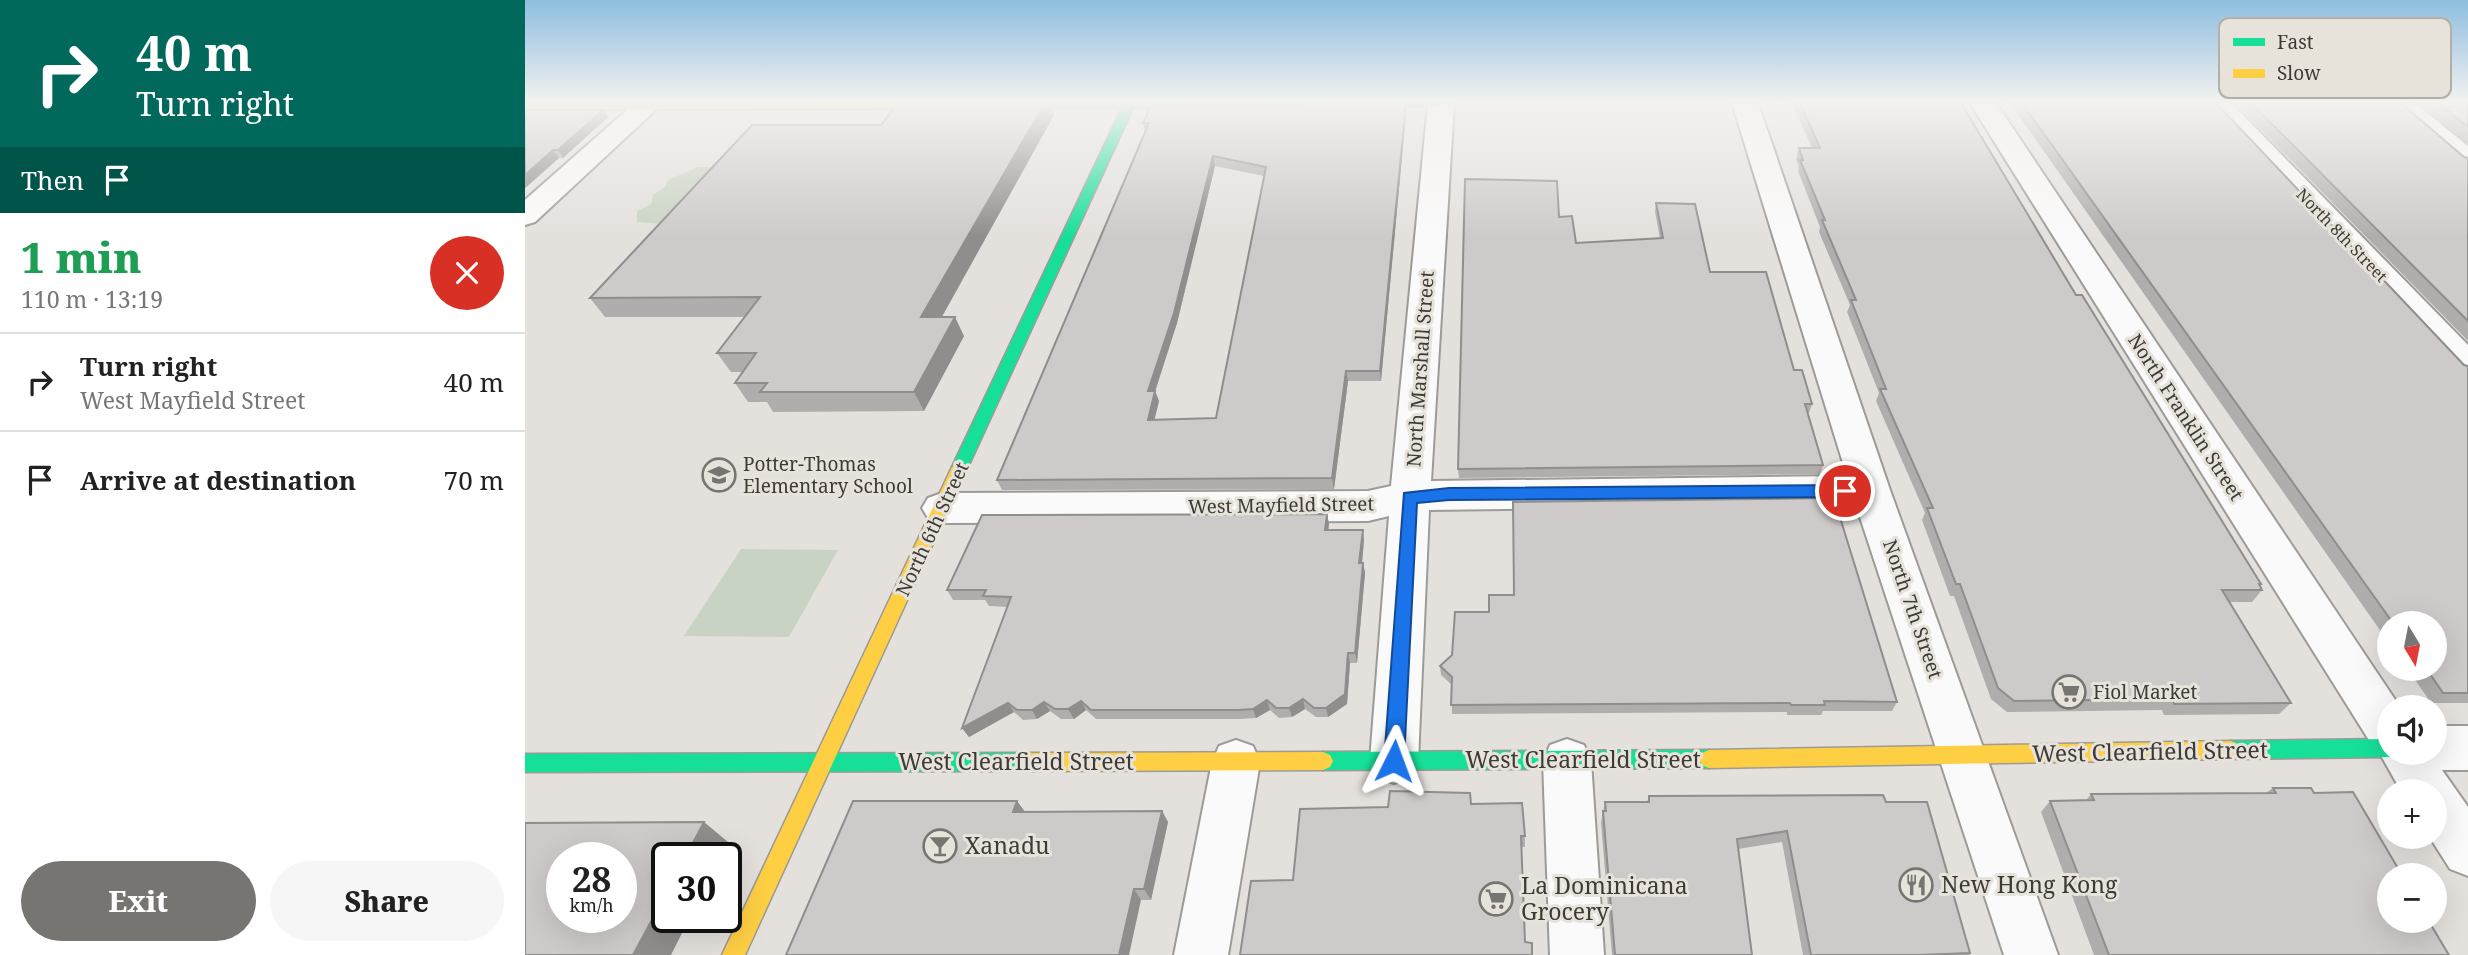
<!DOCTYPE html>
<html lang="en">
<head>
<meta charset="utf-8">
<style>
	:root { --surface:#fff; --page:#f6f6f6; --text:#222; --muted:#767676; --line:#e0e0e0; --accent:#777572 }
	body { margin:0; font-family:"Noto Serif",serif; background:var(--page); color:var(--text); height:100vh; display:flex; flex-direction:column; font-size:26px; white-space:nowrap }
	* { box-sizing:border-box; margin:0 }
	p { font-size:23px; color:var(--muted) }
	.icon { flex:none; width:38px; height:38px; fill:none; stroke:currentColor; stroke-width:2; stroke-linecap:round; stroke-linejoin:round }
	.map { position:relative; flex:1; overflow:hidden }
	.drawer { display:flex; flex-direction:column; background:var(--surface); width:525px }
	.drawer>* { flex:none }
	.banner { background:#00695c; color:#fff; overflow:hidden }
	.needle { width:46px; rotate:170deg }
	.buttons { position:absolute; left:1852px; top:611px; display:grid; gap:14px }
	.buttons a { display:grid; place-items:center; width:70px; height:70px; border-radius:50%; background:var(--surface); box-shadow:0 7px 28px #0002; font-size:35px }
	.speed { position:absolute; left:21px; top:842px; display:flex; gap:14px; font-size:35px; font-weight:700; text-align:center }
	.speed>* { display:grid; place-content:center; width:91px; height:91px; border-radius:50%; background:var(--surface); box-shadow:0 7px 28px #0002; line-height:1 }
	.speed small { font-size:18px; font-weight:400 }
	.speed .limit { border:4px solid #111; border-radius:10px; background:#fff; color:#111 }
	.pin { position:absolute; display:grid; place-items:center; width:60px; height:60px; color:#fff; margin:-30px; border:4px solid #fff; border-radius:50%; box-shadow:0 2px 7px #0007 }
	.me { position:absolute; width:77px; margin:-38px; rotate:3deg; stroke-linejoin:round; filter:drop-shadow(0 0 5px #0008) }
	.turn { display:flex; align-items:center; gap:24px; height:147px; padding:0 21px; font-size:32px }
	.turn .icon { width:91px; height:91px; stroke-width:2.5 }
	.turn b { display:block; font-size:49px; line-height:60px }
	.then { display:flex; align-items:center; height:66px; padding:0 21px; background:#0003; gap:14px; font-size:26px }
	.round { display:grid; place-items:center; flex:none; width:74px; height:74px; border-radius:37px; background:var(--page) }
	.headline { display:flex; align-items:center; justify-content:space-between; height:119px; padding:0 21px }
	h1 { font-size:42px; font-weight:800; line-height:52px; color:#1e9e55 }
	.button { display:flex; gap:14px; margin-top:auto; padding:14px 21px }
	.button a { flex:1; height:80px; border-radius:42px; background:var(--accent); color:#fff; font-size:28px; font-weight:800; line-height:80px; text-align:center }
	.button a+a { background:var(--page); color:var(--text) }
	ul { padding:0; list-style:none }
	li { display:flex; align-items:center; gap:21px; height:98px; padding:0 21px; border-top:2px solid var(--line) }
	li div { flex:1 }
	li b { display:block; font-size:26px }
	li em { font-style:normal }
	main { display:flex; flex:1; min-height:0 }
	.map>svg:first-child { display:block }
	.green { fill:#c9d3c3 }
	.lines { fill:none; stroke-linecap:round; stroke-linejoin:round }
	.street-casing { stroke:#9c9b98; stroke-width:4 }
	.fast-casing { stroke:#9c9b98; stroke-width:3 }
	.slow-casing { stroke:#9c9b98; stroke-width:3 }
	.street { fill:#fbfafa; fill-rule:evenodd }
	.fast { fill:#16e098; fill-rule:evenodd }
	.slow { fill:#ffcf43; fill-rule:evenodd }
	.wall { fill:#b0aead; fill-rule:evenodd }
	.shaded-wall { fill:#908d8d }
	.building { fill:#cdcac9; stroke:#908d8d; stroke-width:2; fill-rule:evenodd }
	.route { fill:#1a73e8; stroke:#114b97; stroke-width:2 }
	.labels { text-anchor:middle; stroke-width:6; stroke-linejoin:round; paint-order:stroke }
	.far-street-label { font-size:16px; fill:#3d3b38; stroke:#e7e2da }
	.street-label { font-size:19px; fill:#3d3b38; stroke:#e7e2da }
	.poi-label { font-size:19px; fill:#3d3b38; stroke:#e7e2da; text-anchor:start }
	.near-street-label { font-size:23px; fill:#3d3b38; stroke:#e7e2da }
	.near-poi-label { font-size:23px; fill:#3d3b38; stroke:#e7e2da; text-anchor:start }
	.key { fill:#e7e2da; stroke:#b4b0a9; stroke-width:2 }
	.key-label { font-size:19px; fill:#3d3b38 }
</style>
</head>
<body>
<main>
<section class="drawer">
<div class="banner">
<div class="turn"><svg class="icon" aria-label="right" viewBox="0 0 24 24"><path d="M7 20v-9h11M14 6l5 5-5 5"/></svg><div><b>40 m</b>Turn right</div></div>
<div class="then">Then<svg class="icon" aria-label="arrive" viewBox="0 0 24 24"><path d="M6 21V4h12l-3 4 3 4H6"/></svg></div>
</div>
<div class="headline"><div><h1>1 min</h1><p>110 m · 13:19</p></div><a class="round" style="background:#d93025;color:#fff"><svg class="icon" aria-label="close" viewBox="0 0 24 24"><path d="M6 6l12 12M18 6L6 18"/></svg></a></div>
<ul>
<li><svg class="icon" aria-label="right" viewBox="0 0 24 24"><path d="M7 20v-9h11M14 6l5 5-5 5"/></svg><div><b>Turn right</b><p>West Mayfield Street</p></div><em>40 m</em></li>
<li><svg class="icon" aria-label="arrive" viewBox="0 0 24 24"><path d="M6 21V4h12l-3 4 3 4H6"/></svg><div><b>Arrive at destination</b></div><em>70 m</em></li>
</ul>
<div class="button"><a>Exit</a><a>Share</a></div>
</section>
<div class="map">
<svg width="1943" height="955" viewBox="0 0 1943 955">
	<rect width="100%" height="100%" fill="#e4e1dd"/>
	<!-- green -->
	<path class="green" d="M173,167H192L139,224L112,222V211L126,204L128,195L140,187L143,180Z
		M216,549L313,550L264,637L159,636Z"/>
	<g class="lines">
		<defs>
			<path id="street" d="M110,103H138L10,222L0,225V200Z
				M903,103H929L906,481L1322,476L1207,103H1233L1365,490L1533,955H1479L1331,505L904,510L893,761L886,777L869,783L852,777L845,761L864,516L843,521L417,523L403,518L397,508L403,498L417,493L843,491L866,486Z
				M1445,103H1471L1875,707H1864V752H1909V726H1943V770H1917L1943,807V876L1925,869L1904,836H1909V791H1876L1854,752L1856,748L1847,745Z
				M1678,103H1706L1943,345V377L1931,374Z
				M1861,103H1890L1943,146V168L1933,166Z
				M1042,739L1059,745L1066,761L1079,955H1025L1018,761L1025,745Z
				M711,740L728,746L735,762L703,955H649L687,762L694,746Z"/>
			<path id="fast" d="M527,103H920L915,106L608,108L443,467L435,473L427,467L597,108H531L527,107Z
				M1864,739V752H1872L1864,757L1706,759L1699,756L1696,750L1699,744L1706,741Z
				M1184,750L1191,753L1194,759L1191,765L1184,768L798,770L791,767L788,761L791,755L798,752Z
				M505,753L512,756L515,762L512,768L505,771L0,772V754Z"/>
			<path id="slow" d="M535,103V107L531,108L0,110V104Z
				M435,461L443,467L220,955H197L427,467Z
				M1706,741L1713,744L1716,750L1713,756L1706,759L1184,768L1177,765L1174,759L1177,753L1184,750Z
				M798,752L805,755L808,761L805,767L798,770L505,771L498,768L495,762L498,756L505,753Z"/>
		</defs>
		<!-- street casing -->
		<use href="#street" class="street-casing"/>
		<!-- fast casing -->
		<use href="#fast" class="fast-casing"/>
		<!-- slow casing -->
		<use href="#slow" class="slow-casing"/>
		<!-- street -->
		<use href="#street" class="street"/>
		<!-- fast -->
		<use href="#fast" class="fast"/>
		<!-- slow -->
		<use href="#slow" class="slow"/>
	</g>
	<!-- wall -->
	<path class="wall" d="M373,103H526L529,115L417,317L439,336L399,411L248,412L242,402H223L210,383L217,372H206L192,353L220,317H80L65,298L356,125Z
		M1267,103H1436L1551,295L1736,584L1735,586L1737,590L1727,602H1705L1766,703L1754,714L1639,715L1637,710L1482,712L1466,699L1429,596H1425L1397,520L1400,513L1351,401L1354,393L1322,312L1325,305L1294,232L1295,227L1273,171L1274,166L1271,160L1274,148H1287Z
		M1485,103H1691L1939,365L1943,366V703H1906L1882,668H1909V623H1864V643Z
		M1710,103H1876L1939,157L1943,158V341Z
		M1894,103H1943V144Z
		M0,110L83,117L38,158H34L0,188Z
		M881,114L856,381H823L809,489L477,490L472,480L620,132L618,123ZM690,166L739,176L691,418L629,420L634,401L630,391L652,323Z
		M1131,203L1185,272L1269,370L1287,404L1284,413H1282L1298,465L1295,474L934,478L933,469L1034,217L1051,243L1135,238L1130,212Z
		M802,514L804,524L803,530L839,540L837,563H838L840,573L832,663H825L822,704L803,717H791L780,709L767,717L754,718L745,710L731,718L716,719H571L561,710L549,719H536L525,711L512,719L498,720L489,712L444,737L437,728L482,607L464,606L460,600H428L422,590Z
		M915,666L1372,702L1367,711H1298L1296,715H1262V712L927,714V685L916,675Z
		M1748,788L1789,793L1924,955H1569L1516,812L1525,801L1561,800L1566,794L1741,793Z
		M1124,796L1361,802L1445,953L1444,955H1278L1257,842L1213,849L1227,955H1087L1076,823L1078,811L1080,802H1122Z
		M946,804L1000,836V847H996L1000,942L768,880L863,807Z
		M637,811L643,822L626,900H616L500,812Z"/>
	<!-- shaded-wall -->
	<path class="shaded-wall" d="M520,103H526L529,115L406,336L396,317Z
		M881,104V114L856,381L855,371Z
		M78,110L83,117L38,158L33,150Z
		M28,150L34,158L0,188V175Z
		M688,156L690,166L652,323L627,401L623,391Z
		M430,317L439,336L399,411L389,392Z
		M821,371L823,381L809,489L807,478Z
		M630,391L634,401L627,430L623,420Z
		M802,514L804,524L802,540L800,530Z
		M838,530L839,540L836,573L834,563Z
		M838,563L840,573L832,663L830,653Z
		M823,653L825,663L822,704L803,717L801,708Z
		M778,699L780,709L767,717L764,708Z
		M742,700L745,710L731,718L728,709Z
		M556,701L561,710L549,719L543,709Z
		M519,702L525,711L512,719L507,710Z
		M483,703L489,712L444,737L437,728Z
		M492,801L501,813L488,812Z
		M637,811L643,822L626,900L619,889Z
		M179,822L203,842L195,858H160Z
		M609,889L616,900L604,955H594Z
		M142,892V917H165L146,955H108Z"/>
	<!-- building -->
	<path class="building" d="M373,103H520L396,317H430L389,392H235L242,383H210L231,353H192L235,297L65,298L227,125H356Z
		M1275,103H1436L1551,295H1557L1736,584H1734L1737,590H1697L1766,703L1649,704L1647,699L1489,701L1473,688L1435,584H1431L1402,508H1408L1355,389H1361L1326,300H1331L1297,220H1300L1275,160H1278L1274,148H1295Z
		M1497,103H1691L1939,365L1943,366V693H1918L1901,668H1909V623H1868Z
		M1726,103H1876L1939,157L1943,158V321Z
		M1914,103H1943V127Z
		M881,104L855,371H821L807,478L472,480L624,123H618L626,105ZM688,156L741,167L691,418L623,420L630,391H623L649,313Z
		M0,110H78L33,150H28L0,175Z
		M940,179L1032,181L1034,217L1047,216L1051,243L1138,238L1131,203L1170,204L1185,272H1241L1269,370H1277L1287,404H1280L1298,465L933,469Z
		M1309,498L1372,702L1299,701L1300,705H1266L1265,703L926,705L927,677L915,666L927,655L930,612H964V595H989L988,502Z
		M802,514L800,530H838L834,563H838L830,653H823L820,694L801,708H789L778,699L764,708H751L742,700L728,709L713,710H566L556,701L543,709H530L519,702L507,710H492L483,703L437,728L486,597L458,596L461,590H422L457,515Z
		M1748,788H1786L1789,793L1828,792L1877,875H1864V920H1903L1924,955H1584L1525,801L1569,800L1566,794L1751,793Z
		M865,791L945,793L946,804L997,803L1000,836H996L1000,942L1007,943V955H715L726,881L768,880L775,809L863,807Z
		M1358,795L1361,802H1402L1445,953L1395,955H1286L1262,831L1212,839L1227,955H1090L1078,811H1081L1080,802H1124V796Z
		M328,801H492L488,812L637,811L619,889H609L594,955H261Z
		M179,822L160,858H142V892L108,955H0V823ZM37,858H96V917H37Z"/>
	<!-- sky -->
	<linearGradient id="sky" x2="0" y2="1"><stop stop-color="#8ebee0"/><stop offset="0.43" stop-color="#f3f2f0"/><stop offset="1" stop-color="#f3f2f0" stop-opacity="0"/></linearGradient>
	<rect width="1943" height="237" fill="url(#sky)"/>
	<!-- route -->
	<path class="route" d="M1320,485L1328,491L1320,497L924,500L892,503L879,761L876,767L869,770L862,767L859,761L879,493L924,488Z"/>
	<!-- icons -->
	<defs>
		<symbol id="school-ring" viewBox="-11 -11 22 22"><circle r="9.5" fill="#e7e2da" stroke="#777572" stroke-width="1.5"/><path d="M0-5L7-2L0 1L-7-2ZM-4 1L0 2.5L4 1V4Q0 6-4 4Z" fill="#777572"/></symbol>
		<symbol id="supermarket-ring" viewBox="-11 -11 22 22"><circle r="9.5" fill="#e7e2da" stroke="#777572" stroke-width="1.5"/><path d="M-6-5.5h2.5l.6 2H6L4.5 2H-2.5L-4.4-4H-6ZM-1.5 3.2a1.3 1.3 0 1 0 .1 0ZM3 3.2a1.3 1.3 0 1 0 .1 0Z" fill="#777572"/></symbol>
		<symbol id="bar-ring" viewBox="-11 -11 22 22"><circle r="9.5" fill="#e7e2da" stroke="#777572" stroke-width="1.5"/><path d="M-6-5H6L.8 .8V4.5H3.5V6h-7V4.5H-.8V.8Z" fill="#777572"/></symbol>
		<symbol id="restaurant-ring" viewBox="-11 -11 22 22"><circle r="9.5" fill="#e7e2da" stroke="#777572" stroke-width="1.5"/><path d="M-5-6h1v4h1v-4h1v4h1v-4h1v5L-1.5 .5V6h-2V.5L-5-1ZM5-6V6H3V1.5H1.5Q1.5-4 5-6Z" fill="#777572"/></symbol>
	</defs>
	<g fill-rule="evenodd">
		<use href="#school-ring" x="175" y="456" width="38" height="38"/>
		<use href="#supermarket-ring" x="1525" y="673" width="38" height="38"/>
		<use href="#bar-ring" x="396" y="827" width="38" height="38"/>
		<use href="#restaurant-ring" x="1372" y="866" width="38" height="38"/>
		<use href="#supermarket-ring" x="952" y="880" width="38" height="38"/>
	</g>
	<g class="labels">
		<!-- far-street labels -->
		<g class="far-street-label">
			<text transform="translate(1817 235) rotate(46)" y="6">North 8th Street</text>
		</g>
		<!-- street labels -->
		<g class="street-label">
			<text transform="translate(895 369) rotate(-86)" y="7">North Marshall Street</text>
			<text transform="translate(1661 417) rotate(57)" y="7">North Franklin Street</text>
			<text transform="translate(756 505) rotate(-1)" y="7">West Mayfield Street</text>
			<text transform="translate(407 529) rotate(-65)" y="7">North 6th Street</text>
			<text transform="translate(1388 609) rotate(71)" y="7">North 7th Street</text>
		</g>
		<!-- poi labels -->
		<g class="poi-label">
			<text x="218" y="471">Potter-Thomas<tspan x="218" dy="22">Elementary School</tspan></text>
			<text x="1568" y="699">Fiol Market</text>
		</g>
		<!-- near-street labels -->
		<g class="near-street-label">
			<text transform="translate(1625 752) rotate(-1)" y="8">West Clearfield Street</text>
			<text x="1058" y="768">West Clearfield Street</text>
			<text x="491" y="770">West Clearfield Street</text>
		</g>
		<!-- near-poi labels -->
		<g class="near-poi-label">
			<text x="440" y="854">Xanadu</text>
			<text x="1416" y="893">New Hong Kong</text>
			<text x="996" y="894">La Dominicana<tspan x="996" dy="26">Grocery</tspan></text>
		</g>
	</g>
	<!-- legend -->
	<rect x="1694" y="18" width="232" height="80" rx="10" class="key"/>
	<rect x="1708" y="38" width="32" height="8" fill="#16e098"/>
	<rect x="1708" y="69" width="32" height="9" fill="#ffcf43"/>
	<g class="key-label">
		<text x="1752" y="49">Fast</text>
		<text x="1752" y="80">Slow</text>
	</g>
</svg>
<div class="buttons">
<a><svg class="needle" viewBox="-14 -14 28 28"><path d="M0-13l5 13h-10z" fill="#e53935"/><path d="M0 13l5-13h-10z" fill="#767676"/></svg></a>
<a><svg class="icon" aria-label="sound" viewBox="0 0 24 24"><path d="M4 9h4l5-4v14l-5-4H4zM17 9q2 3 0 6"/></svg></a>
<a>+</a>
<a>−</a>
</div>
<div class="speed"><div>28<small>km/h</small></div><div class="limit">30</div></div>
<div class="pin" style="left:1320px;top:491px;background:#d93025"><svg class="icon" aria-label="arrive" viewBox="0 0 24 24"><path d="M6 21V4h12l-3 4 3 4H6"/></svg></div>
<svg class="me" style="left:869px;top:761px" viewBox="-20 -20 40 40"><path d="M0-17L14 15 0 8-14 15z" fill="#1a73e8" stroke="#fff" stroke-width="4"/></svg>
</div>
</main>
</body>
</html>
